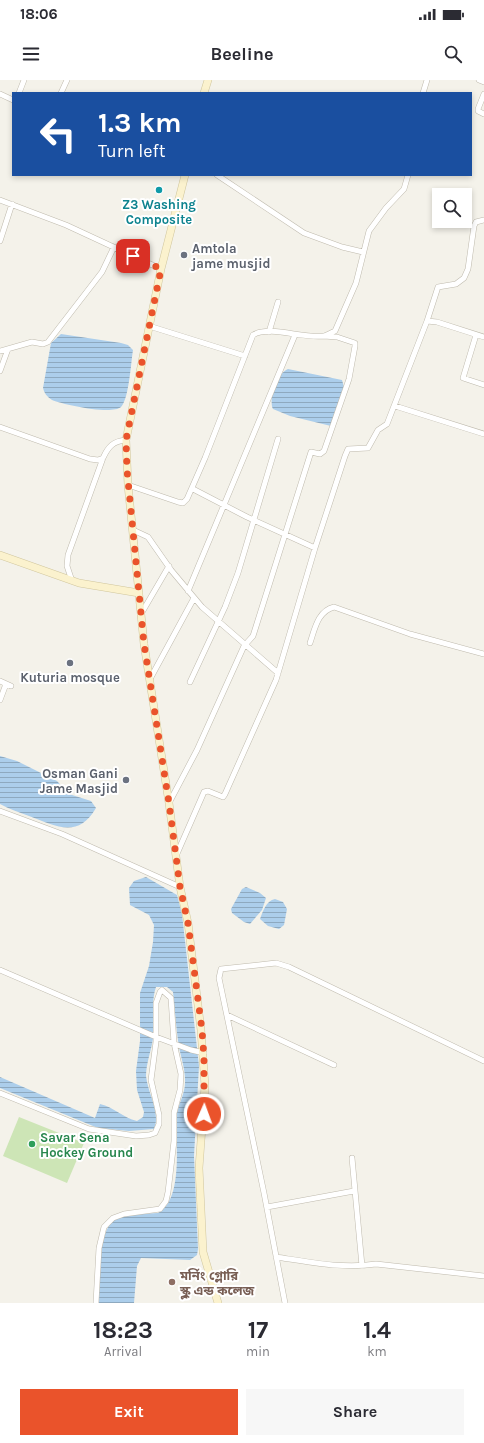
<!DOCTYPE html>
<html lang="en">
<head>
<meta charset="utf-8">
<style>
	:root { --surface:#fff; --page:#f7f7f7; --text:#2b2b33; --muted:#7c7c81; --accent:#ea532b }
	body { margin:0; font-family:Karla,"Noto Sans Bengali",sans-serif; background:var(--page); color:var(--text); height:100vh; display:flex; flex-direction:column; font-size:15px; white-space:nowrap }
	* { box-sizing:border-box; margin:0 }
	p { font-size:13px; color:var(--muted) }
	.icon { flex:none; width:22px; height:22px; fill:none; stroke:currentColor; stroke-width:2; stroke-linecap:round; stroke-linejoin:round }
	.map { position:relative; height:1223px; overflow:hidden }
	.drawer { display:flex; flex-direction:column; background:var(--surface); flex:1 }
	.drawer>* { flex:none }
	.top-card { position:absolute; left:12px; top:12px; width:460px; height:84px; border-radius:0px; box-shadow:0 2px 6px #0003; background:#1a4fa0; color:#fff; overflow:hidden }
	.fabs { position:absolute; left:432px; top:108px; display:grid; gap:8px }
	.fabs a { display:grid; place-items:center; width:40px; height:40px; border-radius:0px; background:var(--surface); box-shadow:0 2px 6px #0003; font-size:20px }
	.pin { position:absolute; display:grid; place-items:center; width:34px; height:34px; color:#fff; margin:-17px; border-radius:8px; box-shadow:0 2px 6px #0006 }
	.me { position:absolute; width:44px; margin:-22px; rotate:2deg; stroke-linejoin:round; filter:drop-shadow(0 0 3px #0008) }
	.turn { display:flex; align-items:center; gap:14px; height:84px; padding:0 20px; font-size:18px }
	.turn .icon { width:52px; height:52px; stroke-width:2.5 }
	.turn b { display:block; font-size:28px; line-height:34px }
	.eta { display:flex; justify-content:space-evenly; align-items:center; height:68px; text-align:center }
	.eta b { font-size:24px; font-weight:700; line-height:28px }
	.action { display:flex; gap:8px; margin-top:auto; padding:8px 20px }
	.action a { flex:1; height:46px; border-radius:0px; background:var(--accent); color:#fff; font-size:16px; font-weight:700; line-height:46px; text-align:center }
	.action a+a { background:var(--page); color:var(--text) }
	.status { display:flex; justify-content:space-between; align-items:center; height:28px; padding:0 20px; background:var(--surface); direction:ltr }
	.status svg { height:11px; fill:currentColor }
	header { display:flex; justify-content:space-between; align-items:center; height:52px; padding:0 20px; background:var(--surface); font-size:18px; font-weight:700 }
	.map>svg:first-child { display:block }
	.pitch { fill:#cde5b6 }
	.water { fill:url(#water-rules) }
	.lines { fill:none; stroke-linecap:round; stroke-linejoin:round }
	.street-casing { stroke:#bfbaad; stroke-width:6 }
	.secondary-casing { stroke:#d0c69d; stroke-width:8 }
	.street { stroke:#fff; stroke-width:5 }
	.secondary { stroke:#fbf2ce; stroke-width:7 }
	.route { stroke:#ea532b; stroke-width:7; stroke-dasharray:0 12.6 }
	.culture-dot { fill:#0f9aa8; stroke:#fff; stroke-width:1.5 }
	.worship-dot { fill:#6b7280; stroke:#fff; stroke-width:1.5 }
	.leisure-dot { fill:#2e9e5b; stroke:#fff; stroke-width:1.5 }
	.education-dot { fill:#8d6e63; stroke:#fff; stroke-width:1.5 }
	.labels { text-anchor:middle; stroke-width:4; stroke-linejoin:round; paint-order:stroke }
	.culture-label { font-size:13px; font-weight:bold; fill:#0d838f; stroke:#fff }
	.worship-label { font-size:13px; font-weight:bold; fill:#5b616d; stroke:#fff; text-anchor:start }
	.leisure-label { font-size:13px; font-weight:bold; fill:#27864d; stroke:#fff; text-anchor:start }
	.education-label { font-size:13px; font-weight:bold; fill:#785e54; stroke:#fff; text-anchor:start }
</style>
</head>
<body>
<div class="status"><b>18:06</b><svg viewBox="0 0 49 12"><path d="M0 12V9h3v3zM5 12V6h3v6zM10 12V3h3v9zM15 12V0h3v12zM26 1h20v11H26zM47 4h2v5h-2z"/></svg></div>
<header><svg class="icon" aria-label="menu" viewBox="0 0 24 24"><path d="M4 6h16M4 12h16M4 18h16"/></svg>Beeline<svg class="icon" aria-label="search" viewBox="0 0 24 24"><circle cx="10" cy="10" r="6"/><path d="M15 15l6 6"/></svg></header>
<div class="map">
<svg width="484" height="1223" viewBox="0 0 484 1223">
	<defs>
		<pattern id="water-rules" width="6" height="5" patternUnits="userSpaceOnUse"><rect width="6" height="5" fill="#acceeb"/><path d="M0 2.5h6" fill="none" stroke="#8ea9bf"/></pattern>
	</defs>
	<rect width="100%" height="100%" fill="#f4f2ea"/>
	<!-- pitch -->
	<path class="pitch" d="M19,1037L84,1063L67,1103L3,1076Z"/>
	<!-- water -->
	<path class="water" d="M61,254L121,263L128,265L133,270C131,282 129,319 121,327C112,335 64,325 52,320C47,317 44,313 43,308L51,263Z
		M288,289L342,300L344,307L331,346L290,336L273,329C268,320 278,292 288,289Z
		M0,676L17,681L57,701L69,714L91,721L96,728C78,759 56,746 29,736C19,732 9,729 0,724Z
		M146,797L177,815L182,834L199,986L194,1076L198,1169L197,1175L190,1180L141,1178L137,1186L134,1223H99C100,1202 96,1143 120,1137C132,1133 146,1134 158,1133C183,1120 176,1064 176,1041C176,1027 186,1014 185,1000C185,988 181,978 179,967C176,949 175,930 173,912L167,907H156C150,924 156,941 153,959C151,971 146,984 146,996C148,1014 161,1033 154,1049L129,1051L98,1048L0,1008V997L95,1038L100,1024C114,1027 123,1038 137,1041L143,1037L144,1032L137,1010L136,991L140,961V913L149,886L153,862L154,845L149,835L130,825L129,808L134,801Z
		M246,807L260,813L266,818L262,830L250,844L244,842L232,833L231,829L242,809Z
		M275,819L283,822L287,829L284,845L279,849L268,846L260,839C263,831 266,821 275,819Z"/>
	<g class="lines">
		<defs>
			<path id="street" d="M479,0L484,2
				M19,13L24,0
				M61,13L67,0
				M423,13L427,0
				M0,14L13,20
				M484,14L478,29V31L484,34
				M217,95L304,153L342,167L363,172
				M0,120L66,145L161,189
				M0,161L12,124
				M427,241L438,207L456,204L464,198L468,189L474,146L476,142L484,140
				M149,246L245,276
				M269,252L278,222
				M476,255L463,298L484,305
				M0,271L32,262L43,264L48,262L102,192L114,167
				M0,291L8,269
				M395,326L484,354
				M0,347L90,379L98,380L103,378
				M128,405L178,422L183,423L187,419L205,378L253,255C270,245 303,259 324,256C327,255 331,253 335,251L356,203L369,151L386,128L404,109L408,95
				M193,409L247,437L315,468L345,376L348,369L368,368L378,350L387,344L427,241L437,242L484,257
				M133,450L148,457L171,490L202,527L278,593
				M72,501L67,486L68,475L103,378C108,367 113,361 126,360
				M188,511L295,255
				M141,534L169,486
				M310,563C315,548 318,531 334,527L410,554L484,574
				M150,599L194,518
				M0,601L11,606
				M190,602L225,527L238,493L278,359
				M0,620L6,604
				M169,723L197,670L244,566L253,556L311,372L320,374L324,371L349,299L355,266V263L337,257L324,256
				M0,731L62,754L180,807
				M176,776L204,712L208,711L223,717L225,714L276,600L315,468
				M0,890L156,957L191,970L204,973
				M227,935L334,985
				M0,1013L89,1049L136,1056L149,1055L155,1053L159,1044V1035L151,1000L156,962V923L160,912L162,910L171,918L174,963L181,994L180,1010L174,1033V1061L168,1112L166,1121L160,1129L124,1134L113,1138L104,1147L99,1168L96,1223
				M352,1078L362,1186
				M267,1127L354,1111
				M276,1177C309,1182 343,1189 376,1184L484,1196
				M285,1223L264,1113L219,898L221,889L276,883L289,887L484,981"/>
			<path id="secondary" d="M204,13L208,0
				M185,95L161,189L126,360L128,405L144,564L169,723L180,807L188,843L201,950L205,1006L199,1088L203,1172L218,1223
				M0,475L79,503L139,513"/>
		</defs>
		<!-- street casing -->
		<use href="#street" class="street-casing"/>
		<!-- secondary casing -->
		<use href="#secondary" class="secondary-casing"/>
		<!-- street -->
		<use href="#street" class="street"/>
		<!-- secondary -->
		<use href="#secondary" class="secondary"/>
	</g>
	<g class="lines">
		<!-- route -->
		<path class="route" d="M133,176L161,189L126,360L127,390L144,564L169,723L180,807L188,843L202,950L204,978V1034"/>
	</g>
	<!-- markers -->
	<circle class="culture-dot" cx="159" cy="110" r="4"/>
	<g class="worship-dot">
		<circle cx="184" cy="175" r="4"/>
		<circle cx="70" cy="583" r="4"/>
		<circle cx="126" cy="700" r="4"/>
	</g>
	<circle class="leisure-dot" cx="32" cy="1064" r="4"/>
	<circle class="education-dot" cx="172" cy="1202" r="4"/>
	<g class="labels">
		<!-- culture labels -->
		<g class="culture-label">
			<text x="159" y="129">Z3 Washing<tspan x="159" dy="15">Composite</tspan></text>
		</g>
		<!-- worship labels -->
		<g class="worship-label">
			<text x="192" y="173">Amtola<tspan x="192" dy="15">jame musjid</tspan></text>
			<text x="70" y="602" text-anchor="middle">Kuturia mosque</text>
			<text x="118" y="698" text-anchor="end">Osman Gani<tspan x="118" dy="15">Jame Masjid</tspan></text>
		</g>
		<!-- leisure labels -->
		<g class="leisure-label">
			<text x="40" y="1062">Savar Sena<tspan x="40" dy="15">Hockey Ground</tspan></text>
		</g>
		<!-- education labels -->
		<g class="education-label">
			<text x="180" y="1200">মর্নিং গ্লোরি<tspan x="180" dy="15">স্কুল এন্ড কলেজ</tspan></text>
		</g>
	</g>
</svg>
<div class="fabs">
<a><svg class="icon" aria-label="search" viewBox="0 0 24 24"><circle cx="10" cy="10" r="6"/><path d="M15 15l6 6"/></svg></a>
</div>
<div class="pin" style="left:133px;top:176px;background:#d93025"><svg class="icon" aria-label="arrive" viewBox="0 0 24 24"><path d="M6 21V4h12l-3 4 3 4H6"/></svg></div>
<svg class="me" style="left:204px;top:1034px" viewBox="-20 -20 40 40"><circle r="17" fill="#ea532b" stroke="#fff" stroke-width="3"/><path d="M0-11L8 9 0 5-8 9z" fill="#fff"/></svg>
<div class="top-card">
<div class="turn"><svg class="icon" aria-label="left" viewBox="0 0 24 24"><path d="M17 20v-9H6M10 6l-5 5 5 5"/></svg><div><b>1.3 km</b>Turn left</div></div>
</div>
</div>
<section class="drawer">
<div class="eta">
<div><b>18:23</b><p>Arrival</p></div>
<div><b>17</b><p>min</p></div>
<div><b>1.4</b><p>km</p></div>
</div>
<div class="action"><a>Exit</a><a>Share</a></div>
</section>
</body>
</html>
